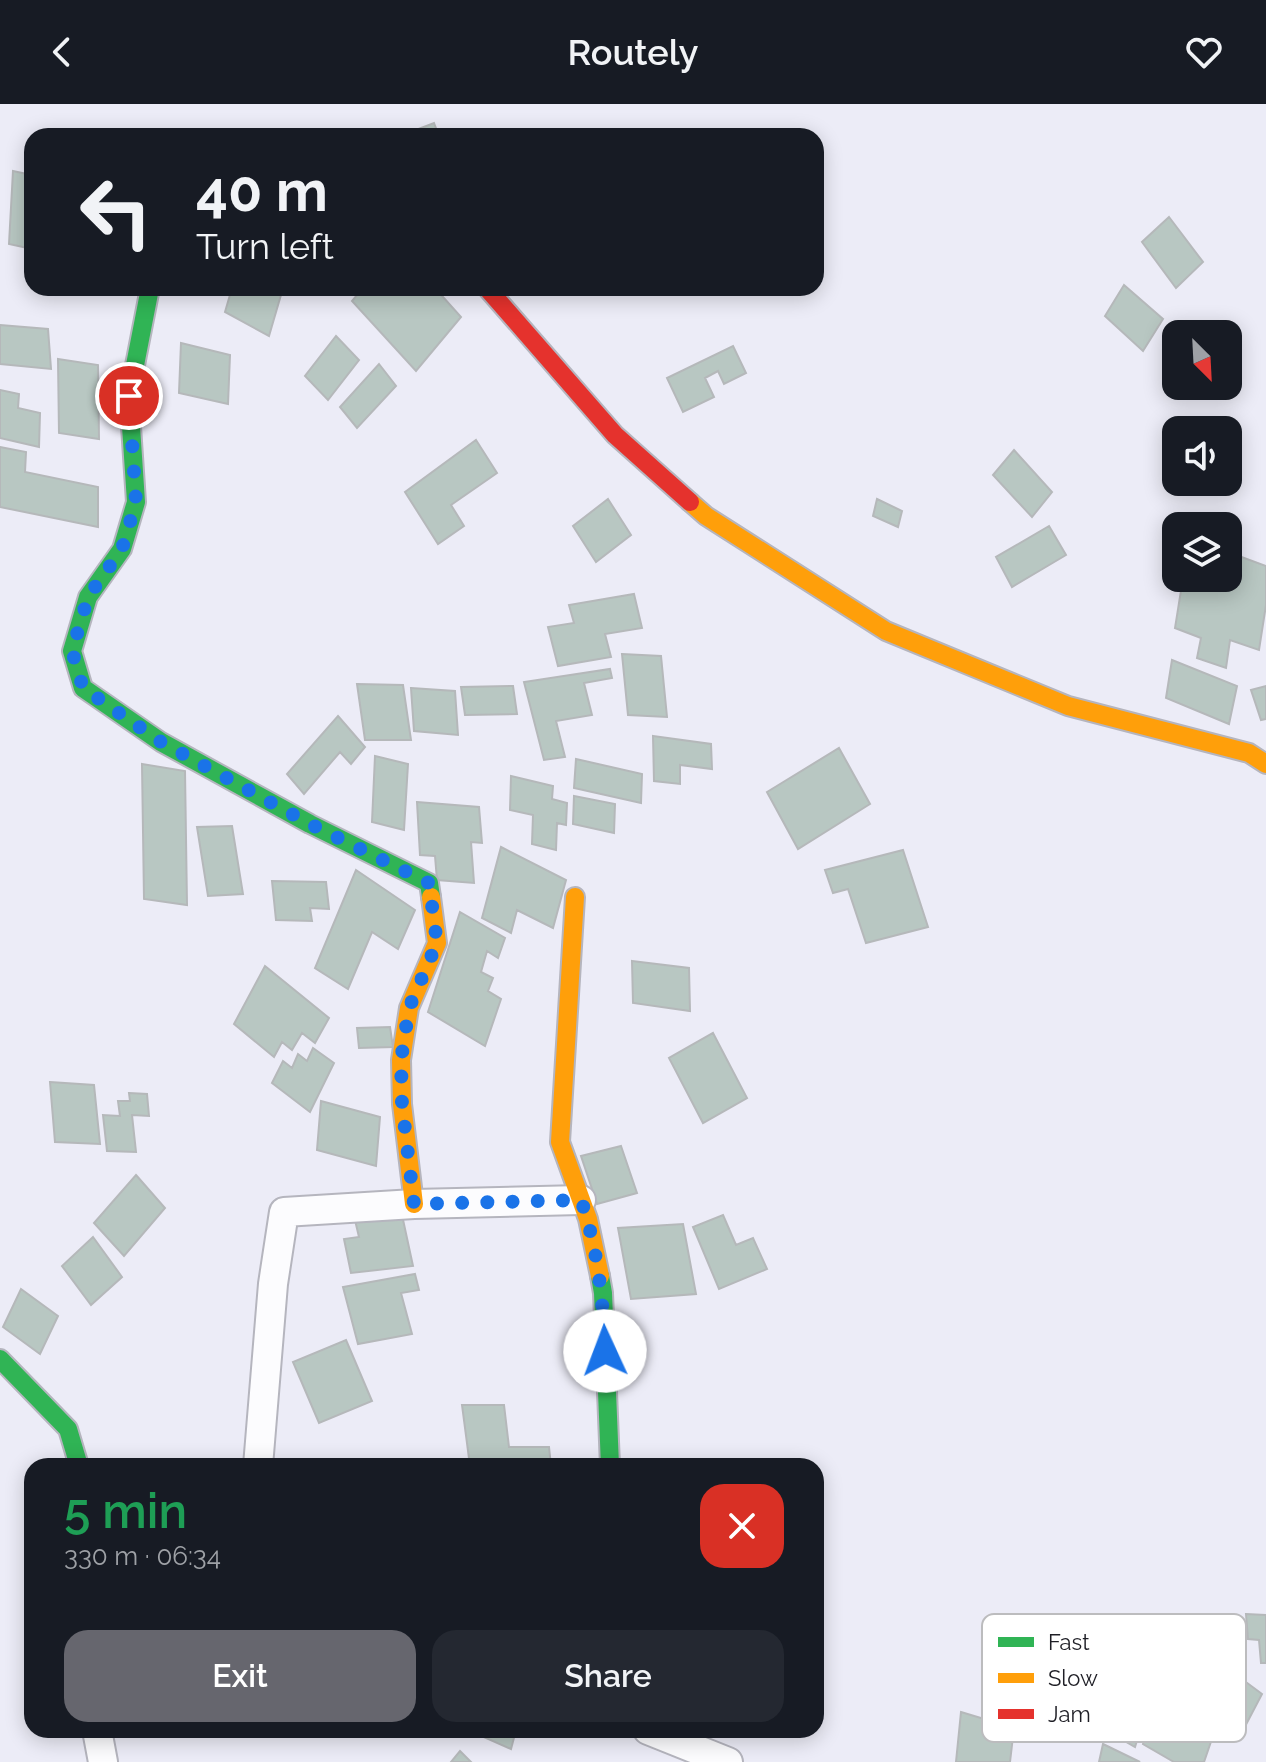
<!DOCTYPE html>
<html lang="en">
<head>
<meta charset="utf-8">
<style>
	:root { --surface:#171b24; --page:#242831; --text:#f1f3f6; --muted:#9ea1a6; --accent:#66666e }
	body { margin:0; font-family:Raleway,sans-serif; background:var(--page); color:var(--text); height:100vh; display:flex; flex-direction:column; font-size:30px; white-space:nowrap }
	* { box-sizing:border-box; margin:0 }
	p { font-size:26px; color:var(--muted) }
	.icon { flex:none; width:44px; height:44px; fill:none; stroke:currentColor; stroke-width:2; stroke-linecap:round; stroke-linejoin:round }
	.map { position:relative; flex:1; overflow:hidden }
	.panel { position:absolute; left:24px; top:1354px; width:800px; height:280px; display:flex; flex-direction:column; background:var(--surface); border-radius:24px; box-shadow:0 4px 20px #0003 }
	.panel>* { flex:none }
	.hud { position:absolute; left:24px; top:24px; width:800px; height:168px; border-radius:24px; box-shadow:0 4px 20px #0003; background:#171b24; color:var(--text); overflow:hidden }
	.needle { width:52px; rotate:156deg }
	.controls { position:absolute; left:1162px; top:216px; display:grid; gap:16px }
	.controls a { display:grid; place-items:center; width:80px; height:80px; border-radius:16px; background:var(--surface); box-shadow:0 4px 20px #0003; font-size:40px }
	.pin { position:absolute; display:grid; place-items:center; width:68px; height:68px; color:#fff; margin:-34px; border:4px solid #fff; border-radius:50%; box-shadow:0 2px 8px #0007 }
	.me { position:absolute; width:88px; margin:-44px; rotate:358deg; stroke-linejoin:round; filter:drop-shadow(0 0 6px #0008) }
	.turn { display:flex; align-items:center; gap:28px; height:168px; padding:0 40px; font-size:36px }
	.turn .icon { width:104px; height:104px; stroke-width:2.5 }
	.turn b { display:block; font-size:56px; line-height:68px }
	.round { display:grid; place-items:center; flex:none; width:84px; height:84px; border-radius:24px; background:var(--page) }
	.summary { display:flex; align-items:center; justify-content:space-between; height:136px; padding:0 40px }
	h1 { font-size:48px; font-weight:600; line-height:60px; color:#1e9e55 }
	.button { display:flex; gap:16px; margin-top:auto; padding:16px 40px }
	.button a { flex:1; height:92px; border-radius:24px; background:var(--accent); color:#fff; font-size:32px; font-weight:600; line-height:92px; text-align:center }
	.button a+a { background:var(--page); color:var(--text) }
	header { display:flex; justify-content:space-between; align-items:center; height:104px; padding:0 40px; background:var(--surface); font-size:36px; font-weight:600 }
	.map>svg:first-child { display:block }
	.building { fill:#b8c7c2; stroke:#b5b8ba; stroke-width:2 }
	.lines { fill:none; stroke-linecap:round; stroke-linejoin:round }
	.street-casing { stroke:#b5b5be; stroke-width:32 }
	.fast-casing { stroke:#b5b5be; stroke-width:22 }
	.slow-casing { stroke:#b5b5be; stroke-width:22 }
	.jam-casing { stroke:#b5b5be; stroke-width:22 }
	.street { stroke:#fcfcfe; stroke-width:28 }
	.fast { stroke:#30b455; stroke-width:18 }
	.slow { stroke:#ff9f0a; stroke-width:18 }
	.jam { stroke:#e5322d; stroke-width:18 }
	.route { stroke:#1a73e8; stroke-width:14; stroke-dasharray:0 25.2 }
	.key { fill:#fff; stroke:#bcbcbe; stroke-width:2 }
	.key-label { font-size:22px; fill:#1e1e25 }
</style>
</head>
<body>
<header><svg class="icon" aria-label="back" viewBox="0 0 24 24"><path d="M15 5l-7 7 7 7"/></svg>Routely<svg class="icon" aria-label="heart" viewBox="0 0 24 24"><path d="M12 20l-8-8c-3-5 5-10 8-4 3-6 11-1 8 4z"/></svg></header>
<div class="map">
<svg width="1266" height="1658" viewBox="0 0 1266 1658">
	<rect width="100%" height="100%" fill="#ececf7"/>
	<!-- building -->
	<path class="building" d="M434,19L439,32H400Z
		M13,67L32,71V145L9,140Z
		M1169,113L1203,158L1176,184L1142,138Z
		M1124,181L1163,215L1143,247L1105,212Z
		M232,184H283L269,232L225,208Z
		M363,184H435L461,213L416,267L352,197Z
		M0,221L48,225L51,265L0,260Z
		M336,232L359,256L328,296L305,272Z
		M181,239L230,251L228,300L179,289Z
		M733,242L746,269L724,280L718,267L705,274L714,293L683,308L667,274Z
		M58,255L98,261L99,335L59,329Z
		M379,260L396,282L357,324L340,303Z
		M0,286L19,290L18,304L40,309L39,343L0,334Z
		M476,336L497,369L451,401L464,422L438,440L405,388Z
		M0,343L26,348L25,368L98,383V423L0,403Z
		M1014,346L1052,388L1032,413L993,371Z
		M608,395L631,431L596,458L573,422Z
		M877,395L902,407L898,423L873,412Z
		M1049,422L1066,451L1012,483L996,453Z
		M1228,448L1266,462V501L1259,546L1230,536L1226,564L1197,554L1201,534L1175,524L1183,474H1228Z
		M634,490L642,524L605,530L611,553L558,562L548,523L574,519L569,501Z
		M622,550L661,552L667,613L628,611Z
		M1172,556L1237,582L1229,620L1166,594Z
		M610,565L612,574L584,579L592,611L556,617L565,653L544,656L524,578Z
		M357,580L403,581L411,636H365Z
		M513,582L517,610L465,611L461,583Z
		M1266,582V615L1261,616L1251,586Z
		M411,584L455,587L458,631L414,627Z
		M338,612L365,643L351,660L340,648L304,690L287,670Z
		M653,632L711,640L712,665L680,661V680L654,677Z
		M839,644L870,700L798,745L767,688Z
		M375,652L408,660L404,726L372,718Z
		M576,655L642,670L641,699L574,684Z
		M142,660L185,667L187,801L144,795Z
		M511,672L553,682L552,695L567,699L566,721L557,719L556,746L532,740L533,711L510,706Z
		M574,692L615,700L614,729L573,720Z
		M417,698L479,703L482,739L471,738L474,779L437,776L435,752L420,751Z
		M232,722L243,790L208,792L197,723Z
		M501,743L566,776L553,824L517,806L511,829L482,814Z
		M903,746L928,823L866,839L848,785L833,789L825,766Z
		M356,766L415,806L398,845L372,828L348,885L315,864Z
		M272,777L326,778L329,805L310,804L312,817L276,816Z
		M460,808L505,834L498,854L487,847L481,868L493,874L488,887L501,895L485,942L428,908Z
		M632,857L689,864L690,907L633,899Z
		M265,862L329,914L315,939L302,929L292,946L282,938L274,953L234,920Z
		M390,923L393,943L359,944L357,924Z
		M713,929L747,994L703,1019L669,954Z
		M313,944L334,959L310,1008L272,979L283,957L292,964L298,950L307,957Z
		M50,978L94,981L100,1040L55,1038Z
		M129,989L147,990L149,1012L132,1011L136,1048L107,1047L103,1011L120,1012L118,997H130Z
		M321,997L380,1013L376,1062L317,1046Z
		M621,1042L637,1089L597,1100L581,1052Z
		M136,1071L165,1104L124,1152L94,1119Z
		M402,1111L413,1162L351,1169L344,1135L359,1133L355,1116Z
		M723,1111L736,1141L753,1134L767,1165L719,1185L693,1123Z
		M683,1120L696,1190L631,1195L618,1124Z
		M93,1133L122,1173L91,1201L62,1162Z
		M415,1170L419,1186L401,1189L412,1230L358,1240L343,1183Z
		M21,1185L58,1212L40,1250L3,1223Z
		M346,1236L372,1297L319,1319L293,1258Z
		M462,1301H504L509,1343H549L551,1362H470Z
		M1246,1510L1266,1511V1559H1261L1259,1536L1248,1535Z
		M1227,1564L1262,1590L1239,1634L1206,1609Z
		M1082,1572L1146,1608L1135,1643L1071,1606Z
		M1159,1590L1216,1623L1204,1658H1174L1143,1640Z
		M961,1608L1014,1624L1010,1658H956Z
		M480,1626H516L511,1645L479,1631Z
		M1103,1640L1140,1658H1099Z
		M460,1647L471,1658H451Z"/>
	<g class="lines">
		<defs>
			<path id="street" d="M258,1362L273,1180L284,1108L414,1100L581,1096
				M97,1626L103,1658
				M648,1626L728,1658"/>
			<path id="fast" d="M150,184L129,292L136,398L122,445L88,493L72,547L83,584L161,638L310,720L429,779L431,793
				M600,1172L603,1189L610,1362
				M0,1255L68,1325L79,1362"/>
			<path id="slow" d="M690,398L706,412L886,527L1068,602L1249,649L1266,660
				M575,793L560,1038L588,1115L600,1172
				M414,1100L402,1000L401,956L409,904L437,839L431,793"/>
			<path id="jam" d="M487,184L615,331L690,398"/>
		</defs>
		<!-- street casing -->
		<use href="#street" class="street-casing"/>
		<!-- fast casing -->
		<use href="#fast" class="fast-casing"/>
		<!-- slow casing -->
		<use href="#slow" class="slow-casing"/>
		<!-- jam casing -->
		<use href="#jam" class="jam-casing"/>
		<!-- street -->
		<use href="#street" class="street"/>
		<!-- fast -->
		<use href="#fast" class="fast"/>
		<!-- slow -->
		<use href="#slow" class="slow"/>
		<!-- jam -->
		<use href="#jam" class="jam"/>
	</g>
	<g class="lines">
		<!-- route -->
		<path class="route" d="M129,292L136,398L122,445L88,493L72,547L83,584L161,638L310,720L429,779L437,839L409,904L401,956L402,1000L414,1100L581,1096C598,1145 603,1196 605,1247"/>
	</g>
	<!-- legend -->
	<rect x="982" y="1510" width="264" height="128" rx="12" class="key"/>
	<rect x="998" y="1533" width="36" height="10" fill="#30b455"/>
	<rect x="998" y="1569" width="36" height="10" fill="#ff9f0a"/>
	<rect x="998" y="1605" width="36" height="10" fill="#e5322d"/>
	<g class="key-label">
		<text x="1048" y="1546">Fast</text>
		<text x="1048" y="1582">Slow</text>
		<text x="1048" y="1618">Jam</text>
	</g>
</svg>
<div class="controls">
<a><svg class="needle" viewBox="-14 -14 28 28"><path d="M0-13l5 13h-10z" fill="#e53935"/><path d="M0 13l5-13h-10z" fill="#9ea1a6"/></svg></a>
<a><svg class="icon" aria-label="sound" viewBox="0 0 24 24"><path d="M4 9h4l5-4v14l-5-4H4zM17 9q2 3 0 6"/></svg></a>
<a><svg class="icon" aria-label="layers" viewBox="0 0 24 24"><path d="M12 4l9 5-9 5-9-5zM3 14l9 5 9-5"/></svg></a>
</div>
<div class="pin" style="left:129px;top:292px;background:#d93025"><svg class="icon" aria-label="arrive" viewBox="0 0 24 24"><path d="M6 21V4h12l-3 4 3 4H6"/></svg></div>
<svg class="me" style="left:605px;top:1247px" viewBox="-20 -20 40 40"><circle r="19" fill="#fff"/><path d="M0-13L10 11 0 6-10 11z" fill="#1a73e8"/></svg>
<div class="hud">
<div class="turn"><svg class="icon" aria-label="left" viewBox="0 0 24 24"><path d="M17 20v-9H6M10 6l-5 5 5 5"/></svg><div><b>40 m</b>Turn left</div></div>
</div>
<section class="panel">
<div class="summary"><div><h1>5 min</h1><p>330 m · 06:34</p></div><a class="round" style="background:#d93025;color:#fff"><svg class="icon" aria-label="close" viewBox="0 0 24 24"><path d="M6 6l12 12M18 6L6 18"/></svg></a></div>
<div class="button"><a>Exit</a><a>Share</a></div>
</section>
</div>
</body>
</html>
